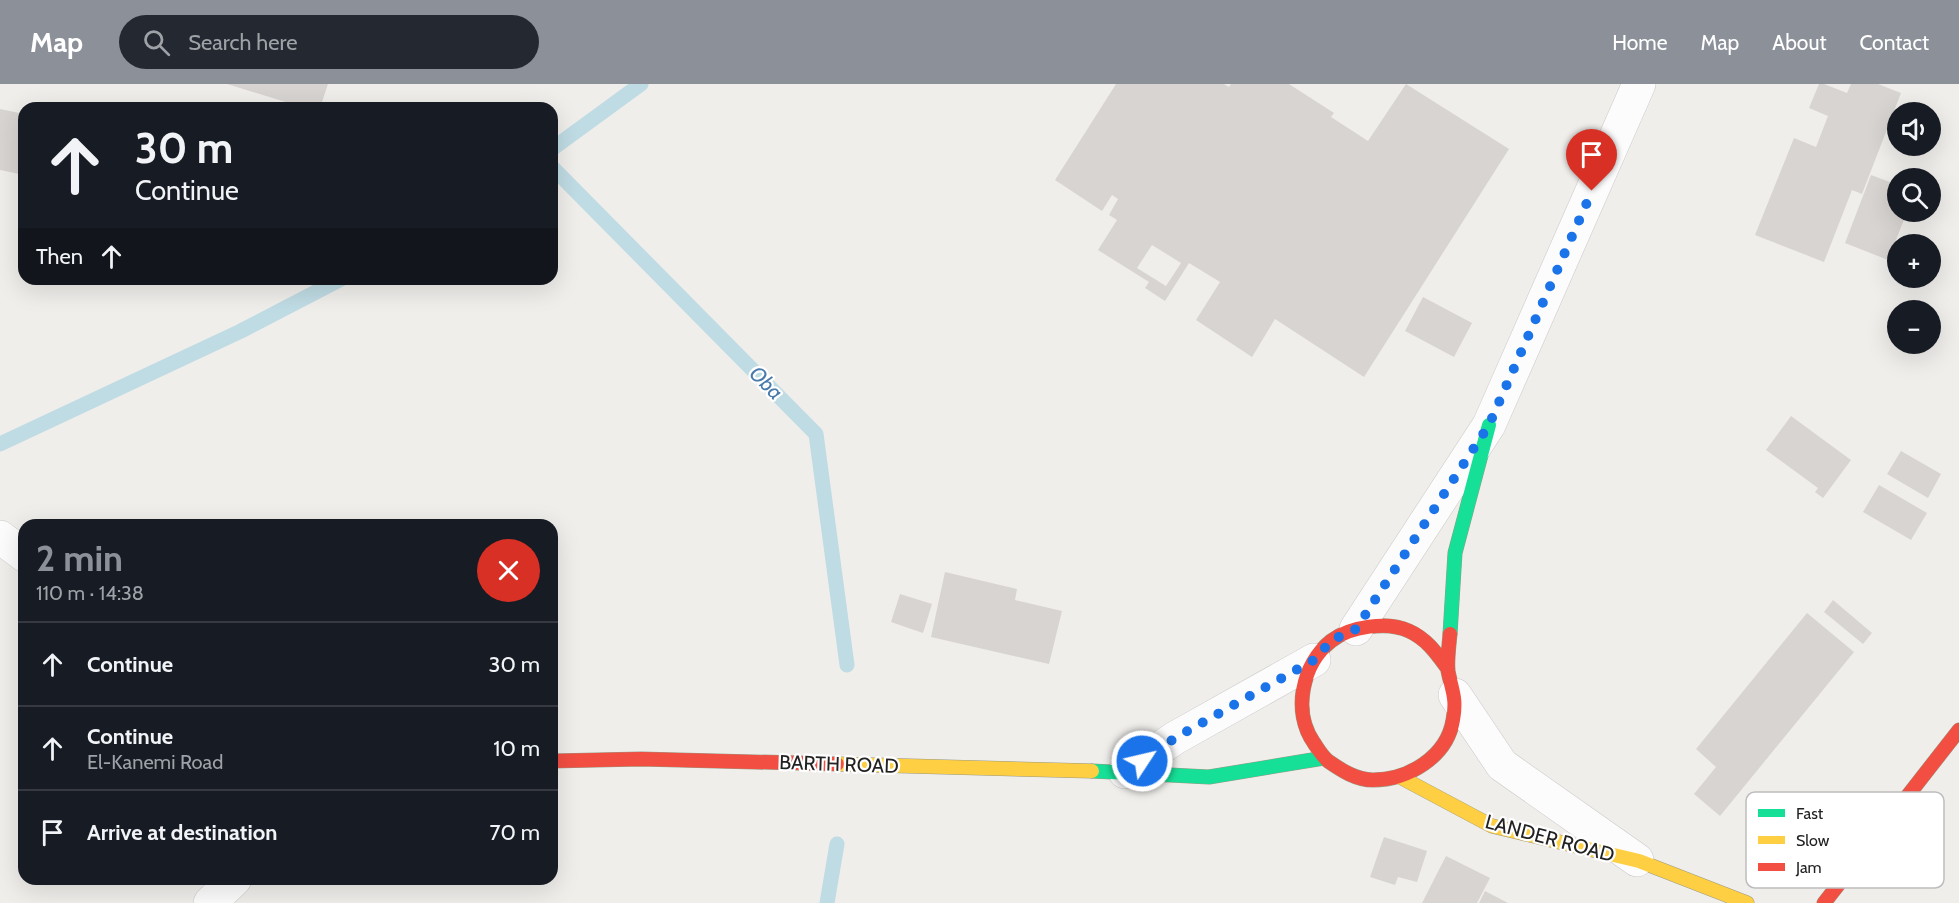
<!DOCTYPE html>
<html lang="en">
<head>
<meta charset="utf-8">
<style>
	:root { --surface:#171b24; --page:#242831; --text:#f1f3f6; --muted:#9ea1a6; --line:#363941; --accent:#8c9099 }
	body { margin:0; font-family:Cabin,sans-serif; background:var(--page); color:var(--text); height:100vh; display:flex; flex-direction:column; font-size:22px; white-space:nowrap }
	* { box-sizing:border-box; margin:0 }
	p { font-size:20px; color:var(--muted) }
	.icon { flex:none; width:33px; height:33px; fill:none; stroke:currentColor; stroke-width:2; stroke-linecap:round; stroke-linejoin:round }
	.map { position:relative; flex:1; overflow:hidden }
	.side { position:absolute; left:18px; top:435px; width:540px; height:366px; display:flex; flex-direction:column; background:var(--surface); border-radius:18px; box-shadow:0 6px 24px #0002 }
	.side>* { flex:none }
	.top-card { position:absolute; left:18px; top:18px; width:540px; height:183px; border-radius:18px; box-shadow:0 6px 24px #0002; background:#171b24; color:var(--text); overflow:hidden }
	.fabs { position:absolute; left:1887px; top:18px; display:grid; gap:12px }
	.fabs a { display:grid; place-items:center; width:54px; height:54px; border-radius:50%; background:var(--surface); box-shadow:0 6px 24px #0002; font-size:30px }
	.pin { position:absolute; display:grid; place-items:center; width:51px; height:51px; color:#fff; margin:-62px -26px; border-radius:50% 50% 50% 0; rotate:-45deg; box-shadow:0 0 6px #0007 }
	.pin .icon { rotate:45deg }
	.me { position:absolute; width:66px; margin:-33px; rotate:55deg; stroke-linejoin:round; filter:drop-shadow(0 0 4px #0008) }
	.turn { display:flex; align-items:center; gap:21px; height:126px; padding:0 18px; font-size:27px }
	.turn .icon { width:78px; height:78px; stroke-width:2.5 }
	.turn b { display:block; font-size:42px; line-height:51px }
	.then { display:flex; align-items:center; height:57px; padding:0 18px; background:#0003; gap:12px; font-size:22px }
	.round { display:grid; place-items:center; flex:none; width:63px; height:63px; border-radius:32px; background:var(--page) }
	.summary { display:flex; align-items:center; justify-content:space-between; height:102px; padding:0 18px }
	h1 { font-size:36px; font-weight:700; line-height:45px; color:var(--accent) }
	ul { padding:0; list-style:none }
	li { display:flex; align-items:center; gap:18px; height:84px; padding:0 18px; border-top:2px solid var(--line) }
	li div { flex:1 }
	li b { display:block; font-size:22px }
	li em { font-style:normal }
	header { display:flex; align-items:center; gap:36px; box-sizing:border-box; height:84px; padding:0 30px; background:var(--accent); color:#fff }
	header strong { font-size:28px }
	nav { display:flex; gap:33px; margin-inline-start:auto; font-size:21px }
	.search { width:420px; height:54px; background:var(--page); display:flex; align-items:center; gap:15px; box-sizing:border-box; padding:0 21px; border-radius:33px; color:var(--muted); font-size:22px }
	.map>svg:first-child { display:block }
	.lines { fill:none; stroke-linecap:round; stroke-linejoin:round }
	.stream { stroke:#bfdbe3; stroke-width:15 }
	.building { fill:#d7d4d2; fill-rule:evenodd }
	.street-casing { stroke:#c9c8c7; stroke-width:34 }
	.fast-casing { stroke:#999a82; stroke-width:15 }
	.slow-casing { stroke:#999a82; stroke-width:15 }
	.jam-casing { stroke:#999a82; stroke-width:15 }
	.street { stroke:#fdfcfc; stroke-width:33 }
	.fast { stroke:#16e098; stroke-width:14 }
	.slow { stroke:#ffcf43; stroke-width:14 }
	.jam { stroke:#f24e42; stroke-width:14 }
	.route { stroke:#1a73e8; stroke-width:10; stroke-dasharray:0 18 }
	.labels { text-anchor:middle; stroke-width:4.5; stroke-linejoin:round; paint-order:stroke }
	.street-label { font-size:20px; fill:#222; stroke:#fff }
	.water-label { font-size:21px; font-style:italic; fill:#4a7aab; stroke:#fff }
	.key { fill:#fff; stroke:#bdbdbd; stroke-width:1.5 }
	.key-label { font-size:16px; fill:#222 }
</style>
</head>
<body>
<header>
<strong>Map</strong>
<div class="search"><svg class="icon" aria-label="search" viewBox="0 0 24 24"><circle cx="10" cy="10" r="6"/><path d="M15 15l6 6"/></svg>Search here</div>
<nav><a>Home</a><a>Map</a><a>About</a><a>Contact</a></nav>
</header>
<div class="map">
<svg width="1959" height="819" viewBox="0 0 1959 819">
	<rect width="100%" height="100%" fill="#f0eeeb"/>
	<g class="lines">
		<!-- stream -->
		<path class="stream" d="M552,65L641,0
			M552,83L816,350L847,581
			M0,360L241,247L341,195
			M827,819L837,760"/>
	</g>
	<!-- building -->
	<path class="building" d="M227,0H328L320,24H305Z
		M1116,0H1224L1229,3L1231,0H1289L1334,29L1331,33L1368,57L1406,0L1509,65L1364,293L1275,235L1252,273L1196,236L1220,198L1189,179L1165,217L1145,204L1149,198L1098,166L1117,136L1109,131L1118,115L1112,111L1102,127L1055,96ZM1152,161L1181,179L1166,202L1137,184Z
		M1819,0H1824L1847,9L1851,0H1878L1901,9L1862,110L1852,106L1824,178L1755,151L1794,54L1816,63L1828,32L1809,24Z
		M0,25L24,30V91L0,86Z
		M1871,91L1898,101V128H1907L1888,176L1845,159Z
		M1423,213L1472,239L1454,273L1405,247Z
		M1791,332L1851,376L1823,414L1815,408L1818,404L1766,366Z
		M1901,367L1941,390L1928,414L1887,390Z
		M1879,401L1927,429L1911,456L1863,428Z
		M945,488L1017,505L1015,516L1062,527L1049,580L931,553Z
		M900,510L932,520L923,549L891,538Z
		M1833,516L1872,549L1863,560L1824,528Z
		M1807,529L1854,568L1720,732L1694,710L1716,683L1696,665Z
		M1384,753L1427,767L1417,798L1398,793L1395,801L1370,793Z
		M1446,772L1490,794L1477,819H1422Z
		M1485,807L1508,819H1479Z"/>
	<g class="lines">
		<defs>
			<path id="street" d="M0,453L24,471
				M1356,545L1489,341L1639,0
				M1455,611L1502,681L1637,776
				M1125,688L1175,654L1314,576
				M210,819L235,795"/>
			<path id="fast" d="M1450,550L1455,469L1489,341
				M1092,687L1209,693L1324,674"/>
			<path id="slow" d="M837,680L1092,687
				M1400,693L1492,742L1639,777L1747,819"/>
			<path id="jam" d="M1448,585C1437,570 1427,555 1409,547C1388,537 1350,542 1331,557C1302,580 1292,628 1314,659C1318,665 1322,672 1328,677C1341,686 1356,696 1373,696C1408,696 1447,673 1453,636C1457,614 1452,607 1448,587C1447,575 1449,562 1450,550
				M552,677L641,675L837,680
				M1824,819L1959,646"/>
		</defs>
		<!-- street casing -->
		<use href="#street" class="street-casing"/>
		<!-- fast casing -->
		<use href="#fast" class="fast-casing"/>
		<!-- slow casing -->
		<use href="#slow" class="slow-casing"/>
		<!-- jam casing -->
		<use href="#jam" class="jam-casing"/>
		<!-- street -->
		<use href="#street" class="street"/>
		<!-- fast -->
		<use href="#fast" class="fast"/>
		<!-- slow -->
		<use href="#slow" class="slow"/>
		<!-- jam -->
		<use href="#jam" class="jam"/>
	</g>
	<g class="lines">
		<!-- route -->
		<path class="route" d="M1142,677L1175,654L1314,576L1332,556L1356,545L1489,341L1592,107"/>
	</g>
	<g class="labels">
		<!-- street labels -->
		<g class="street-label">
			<text transform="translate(839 680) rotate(2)" y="7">BARTH ROAD</text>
			<text transform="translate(1550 754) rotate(15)" y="7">LANDER ROAD</text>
		</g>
		<!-- water labels -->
		<g class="water-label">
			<text transform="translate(766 299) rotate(45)" y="7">Oba</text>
		</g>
	</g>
	<!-- legend -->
	<rect x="1746" y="708" width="198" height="96" rx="9" class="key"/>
	<rect x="1758" y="725" width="27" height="8" fill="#16e098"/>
	<rect x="1758" y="752" width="27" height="8" fill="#ffcf43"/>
	<rect x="1758" y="779" width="27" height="8" fill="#f24e42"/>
	<g class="key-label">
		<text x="1796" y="735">Fast</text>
		<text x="1796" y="762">Slow</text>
		<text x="1796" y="789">Jam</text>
	</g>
</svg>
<div class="fabs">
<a><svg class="icon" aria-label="sound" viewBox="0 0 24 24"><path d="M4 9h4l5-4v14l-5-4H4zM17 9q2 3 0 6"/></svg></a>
<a><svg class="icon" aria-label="search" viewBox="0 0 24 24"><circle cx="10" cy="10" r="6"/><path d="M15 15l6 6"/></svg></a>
<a>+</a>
<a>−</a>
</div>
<div class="pin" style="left:1592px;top:107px;background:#d93025"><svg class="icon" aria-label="arrive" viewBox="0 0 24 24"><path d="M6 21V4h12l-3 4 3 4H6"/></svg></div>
<svg class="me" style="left:1142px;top:677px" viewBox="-20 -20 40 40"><circle r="17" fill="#1a73e8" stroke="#fff" stroke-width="3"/><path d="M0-11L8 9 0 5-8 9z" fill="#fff"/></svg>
<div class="top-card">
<div class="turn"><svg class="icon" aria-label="ahead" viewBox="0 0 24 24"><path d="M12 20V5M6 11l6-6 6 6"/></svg><div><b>30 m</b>Continue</div></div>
<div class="then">Then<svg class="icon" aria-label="ahead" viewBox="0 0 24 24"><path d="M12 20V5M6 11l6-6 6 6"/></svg></div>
</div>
<section class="side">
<div class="summary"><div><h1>2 min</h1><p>110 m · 14:38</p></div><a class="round" style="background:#d93025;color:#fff"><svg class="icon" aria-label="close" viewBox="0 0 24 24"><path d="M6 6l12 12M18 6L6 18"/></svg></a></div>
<ul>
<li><svg class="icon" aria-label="ahead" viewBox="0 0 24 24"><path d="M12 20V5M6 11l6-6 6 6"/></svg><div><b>Continue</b></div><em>30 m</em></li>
<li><svg class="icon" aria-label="ahead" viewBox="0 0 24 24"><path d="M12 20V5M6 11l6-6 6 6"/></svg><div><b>Continue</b><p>El-Kanemi Road</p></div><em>10 m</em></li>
<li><svg class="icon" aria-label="arrive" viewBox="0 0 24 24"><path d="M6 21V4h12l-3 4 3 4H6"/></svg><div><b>Arrive at destination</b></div><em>70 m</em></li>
</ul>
</section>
</div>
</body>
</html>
